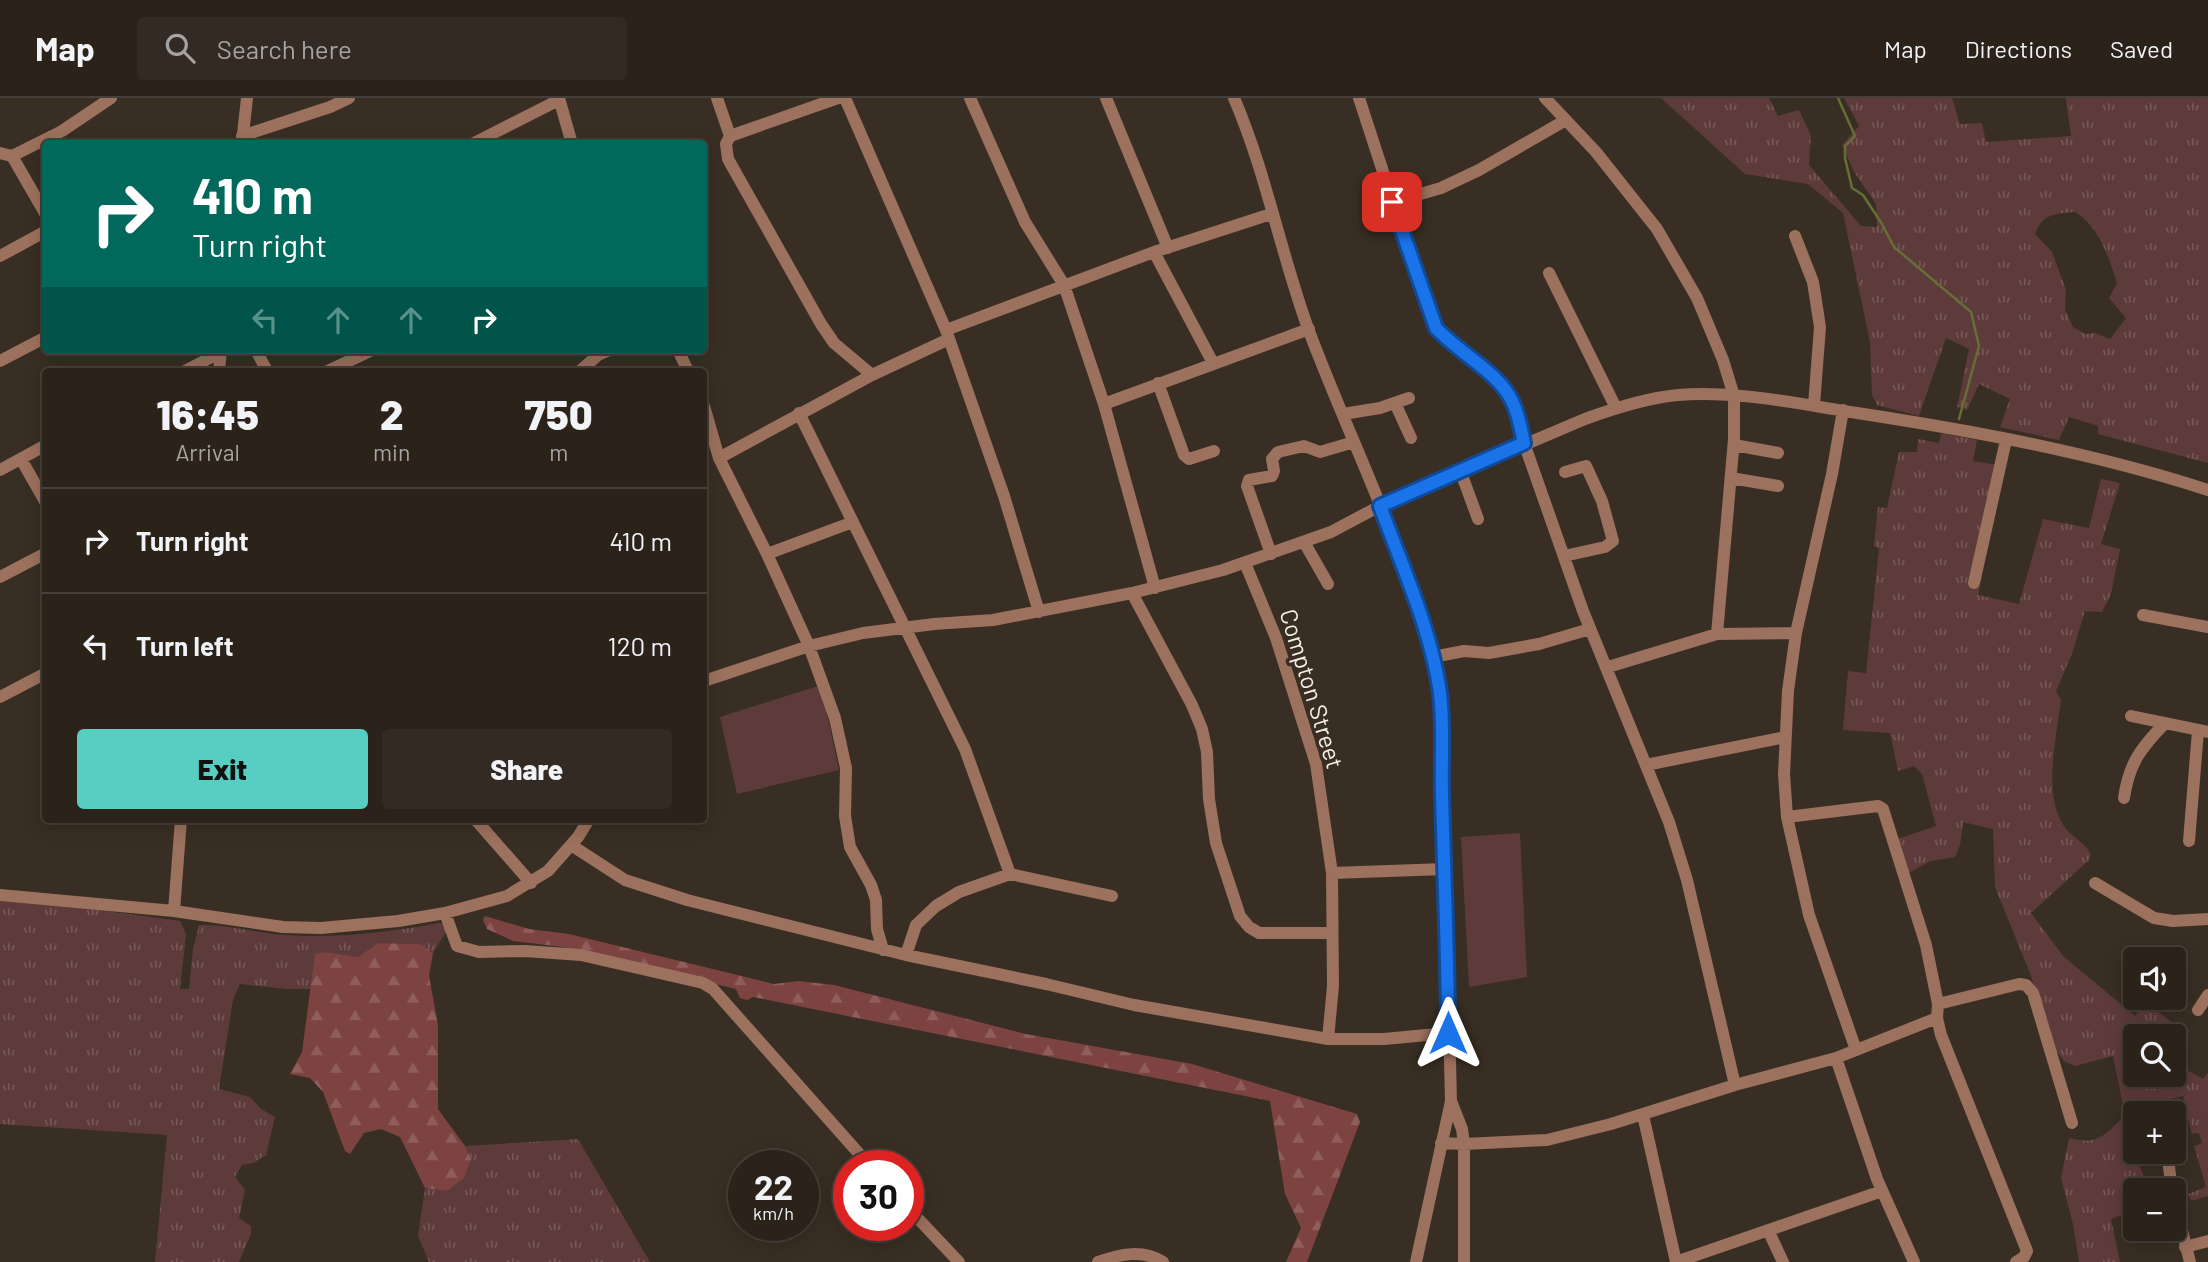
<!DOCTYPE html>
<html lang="en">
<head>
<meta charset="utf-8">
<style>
	:root { --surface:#2b221a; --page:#332a23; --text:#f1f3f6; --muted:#a6a4a2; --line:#473f39; --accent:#57cec1 }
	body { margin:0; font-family:Barlow,sans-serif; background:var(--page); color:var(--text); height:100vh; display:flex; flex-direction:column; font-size:26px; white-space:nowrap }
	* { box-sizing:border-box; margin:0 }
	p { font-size:23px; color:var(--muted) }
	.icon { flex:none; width:38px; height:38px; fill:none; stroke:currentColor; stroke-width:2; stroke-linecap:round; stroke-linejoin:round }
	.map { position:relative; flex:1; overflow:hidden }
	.sheet { position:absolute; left:42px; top:270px; width:665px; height:455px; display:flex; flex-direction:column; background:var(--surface); border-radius:7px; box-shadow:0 4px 18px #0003,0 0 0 2px var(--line) }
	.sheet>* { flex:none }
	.banner { position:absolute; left:42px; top:42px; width:665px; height:214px; border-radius:7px; box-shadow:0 4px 18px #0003,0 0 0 2px var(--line); background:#00695c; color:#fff; overflow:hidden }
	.tools { position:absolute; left:2123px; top:849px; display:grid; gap:14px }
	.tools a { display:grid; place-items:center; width:63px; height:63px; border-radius:7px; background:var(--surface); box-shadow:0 4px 18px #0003,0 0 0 2px var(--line); font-size:35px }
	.speed { position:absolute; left:728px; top:1052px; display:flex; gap:14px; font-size:35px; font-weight:700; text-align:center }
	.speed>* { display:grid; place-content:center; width:91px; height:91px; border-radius:50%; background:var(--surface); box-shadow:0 4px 18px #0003,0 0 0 2px var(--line); line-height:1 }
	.speed small { font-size:18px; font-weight:400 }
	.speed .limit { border:10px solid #d22; background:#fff; color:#111 }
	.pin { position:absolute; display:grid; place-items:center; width:60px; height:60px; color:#fff; margin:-30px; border-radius:14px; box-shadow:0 4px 10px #0006 }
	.me { position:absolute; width:77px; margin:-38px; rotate:0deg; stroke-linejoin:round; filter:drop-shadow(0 0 5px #0008) }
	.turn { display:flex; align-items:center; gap:24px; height:147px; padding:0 35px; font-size:32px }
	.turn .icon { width:91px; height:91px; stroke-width:2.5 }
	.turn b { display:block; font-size:49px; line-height:60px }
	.lanes { display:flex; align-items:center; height:66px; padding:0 35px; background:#0003; justify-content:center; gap:35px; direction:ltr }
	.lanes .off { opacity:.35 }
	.eta { display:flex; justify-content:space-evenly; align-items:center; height:119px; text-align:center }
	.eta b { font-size:42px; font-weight:800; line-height:49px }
	.cta { display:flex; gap:14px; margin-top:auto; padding:14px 35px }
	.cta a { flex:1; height:80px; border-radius:7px; background:var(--accent); color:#111; font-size:28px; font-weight:800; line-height:80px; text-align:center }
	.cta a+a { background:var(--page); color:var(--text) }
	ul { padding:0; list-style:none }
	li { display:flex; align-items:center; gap:21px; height:105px; padding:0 35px; border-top:2px solid var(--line) }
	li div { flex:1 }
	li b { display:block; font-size:26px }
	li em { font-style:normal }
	header { display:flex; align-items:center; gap:42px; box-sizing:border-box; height:98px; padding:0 35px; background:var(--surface); border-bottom:2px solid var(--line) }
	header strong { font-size:33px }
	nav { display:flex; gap:38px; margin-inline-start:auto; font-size:24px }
	.search { width:490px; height:63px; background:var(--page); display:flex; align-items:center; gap:18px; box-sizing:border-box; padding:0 24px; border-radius:7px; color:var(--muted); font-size:26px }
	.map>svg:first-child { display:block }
	.grass { fill:url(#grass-tufts); fill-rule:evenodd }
	.forest { fill:url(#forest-firs) }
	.pitch { fill:#5d3b3a }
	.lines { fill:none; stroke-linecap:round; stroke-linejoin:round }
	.stream { stroke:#666e36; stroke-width:2.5 }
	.minor { stroke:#9c715d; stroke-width:12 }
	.route-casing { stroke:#114b97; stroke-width:18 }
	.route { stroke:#1a73e8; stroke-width:12 }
	.labels { text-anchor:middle; stroke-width:7; stroke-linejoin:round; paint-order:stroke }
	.street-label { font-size:24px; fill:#f6efe8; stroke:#392e23 }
</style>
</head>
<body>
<header>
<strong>Map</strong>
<div class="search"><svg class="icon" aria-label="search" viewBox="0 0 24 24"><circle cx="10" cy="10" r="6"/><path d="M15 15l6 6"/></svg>Search here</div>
<nav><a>Map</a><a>Directions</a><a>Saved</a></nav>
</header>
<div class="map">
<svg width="2208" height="1164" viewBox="0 0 2208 1164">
	<defs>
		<pattern id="grass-tufts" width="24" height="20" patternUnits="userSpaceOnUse" patternTransform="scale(1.75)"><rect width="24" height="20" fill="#5d3b3a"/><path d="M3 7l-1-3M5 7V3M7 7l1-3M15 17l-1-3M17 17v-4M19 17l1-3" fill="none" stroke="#755856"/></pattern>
		<pattern id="forest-firs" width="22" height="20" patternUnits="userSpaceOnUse" patternTransform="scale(1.75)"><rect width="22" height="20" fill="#7c4341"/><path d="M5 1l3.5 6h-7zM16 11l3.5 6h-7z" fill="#8f5e5c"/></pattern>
	</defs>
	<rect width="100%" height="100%" fill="#392e23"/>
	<!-- grass -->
	<path class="grass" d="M1661,0H1769L1778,18L1799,12L1811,38L1809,67L1861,128L1877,129L1876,106L1854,74L1842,47L1859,28L1844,0H1952L1960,26L1982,25L1986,44L2071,38L2066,0H2208V365L2098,336V328L2069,319L2059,342L2000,329L2010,301L1979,286L1967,312L1957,309L1969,251L1946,240L1919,318L1877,307L1872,297L1870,244L1843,115L1808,86L1745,76ZM2075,114C2099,128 2109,160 2117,185L2109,200L2126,220L2110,241L2095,235L2085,236L2073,229L2065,212L2066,192L2052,154L2035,136C2043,115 2055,116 2075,114Z
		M1941,335L1977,342L1973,363L1998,367L1971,485L1980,488L1978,497L2019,506L2043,421L2089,430L2101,381L2120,385L2101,446L2120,451L2111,496L2102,514L2085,513L2072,556L2056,593L2061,602C2057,637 2043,693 2062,725C2069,738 2084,743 2091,756L2089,762L2031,815L2063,858L2135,918L2146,905L2189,937L2179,952L2181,955L2176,966L2203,981L2208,975V1098L2191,1103L2188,1096L2206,1089L2194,1048L2202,1045L2199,1035L2192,1036L2183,998L2156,1005L2153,1015H2135V1043L2131,1047L2146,1083L2151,1082L2155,1092H2135V1113L2111,1121L2120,1164H2079L2073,1126L2061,1080L2069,1040C2099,1048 2106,1036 2125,1017L2113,958L2075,968L2064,963L2054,950L2030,875L1995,789L1993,731L1963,724L1960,747L1955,759L1931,763L1908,775L1895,742L1936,728L1922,676L1914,668L1898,673L1890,635L1843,632L1848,573L1866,575L1879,450L1874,448L1878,409L1887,410L1899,354H1917L1918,341L1939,345ZM2135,938H2174V976H2135Z
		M0,802L54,806L180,823L186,836L180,891H189L193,851L199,827C224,826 248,833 274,836C332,842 389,834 446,824L448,831L433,855L420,846L378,845L358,859L325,854L316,856L311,891H286L240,886L233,902L219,991L250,999L261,1011L275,1019L266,1057L253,1065L242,1067L235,1079L245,1092L239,1120L251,1128V1136L239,1164H155L167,1037L0,1026Z
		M578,1041L650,1164H429L418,1138L425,1090L447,1093L471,1061L465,1048Z"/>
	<!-- forest -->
	<path class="forest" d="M485,818L529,831L569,836L774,886L798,883L834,887L1026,936L1192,966L1357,1016L1360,1024L1307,1164H1286L1301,1130L1285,1096L1270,1003L753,899L747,902L740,900L736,891L563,849L513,843L487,831L483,822Z
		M378,845L420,846L433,855L429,878L438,927V1011L465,1048L471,1061L464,1080L447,1093L425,1090L400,1039L381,1031L364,1035L350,1056L345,1053L323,994L310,980L290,976L302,954L315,856L325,854L358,859Z"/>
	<!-- pitch -->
	<path class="pitch" d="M821,587L839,672L737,696L720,619Z
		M1520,735L1527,879L1469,889L1461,739Z"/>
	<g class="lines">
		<!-- stream -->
		<path class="stream" d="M1838,0L1855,38L1845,48V60L1852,90L1863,97L1882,126L1894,149L1971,214L1979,248L1959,321"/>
		<!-- minor -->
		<path class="minor" d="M559,0L572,46
			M717,0L730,38L726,46L728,61L821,226L834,245L872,277
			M845,0L946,232L1004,398L1039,514
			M970,0L1025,124L1064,187L1104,306L1155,490
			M1106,0L1168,150
			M1234,0C1266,74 1281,157 1309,233C1354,353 1416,470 1441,597L1451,1003L1416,1164
			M1359,0L1427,209L1436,230L1448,244L1502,288L1516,311L1524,345L1583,513L1669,724L1687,782L1735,987
			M1545,0L1596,54L1657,131L1697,200L1723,262L1734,298V341L1717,536
			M242,38L330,9L349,0
			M730,38L838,0
			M242,45L247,0
			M472,46L559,2
			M0,55L12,58L46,117
			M12,58L62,33L111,0
			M1393,104L1441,90L1479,72L1566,22
			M1795,138L1813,184L1820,229L1814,307
			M1154,154L1213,265
			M0,158L46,133
			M1549,175L1616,310
			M946,232L1154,154L1271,116
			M256,252L267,273
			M678,252L688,273
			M0,263L46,239
			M185,273L221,254
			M219,273L221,252
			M328,273L372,252
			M580,273L598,257L609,252
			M1158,285L1184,357L1189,361L1214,353
			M1395,305L1411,340
			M1104,306L1309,231
			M704,308L719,360L767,456L809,548L835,620L846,670L845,718L850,749L871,787L876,802L877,831L883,852
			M1843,312L1832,376L1796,535L1788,593L1784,676L1787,719L1809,817L1856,952
			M799,315L965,651L1010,776
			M1343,316L1380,310L1409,300
			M1734,347L1778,355
			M719,360L872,277L949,241
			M21,361L46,405
			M0,372L46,347
			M1460,372L1478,421
			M1731,380L1778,388
			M1304,444L1328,486
			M767,456L853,424
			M1271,456L1247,388L1249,382L1272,378L1274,373L1272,361L1278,354L1304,348L1320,354L1354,344
			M1564,458L1605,449L1613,443L1602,403L1586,368L1565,374
			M1245,465L1276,540L1316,666L1332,775L1333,888L1328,941
			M0,479L46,455
			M1974,485L2006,342
			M1132,495L1192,607L1202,631L1207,654L1209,701L1216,745L1240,818L1249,829L1259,835H1332
			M2143,517L2208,529
			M1433,559L1464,553L1489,555L1539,546L1590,531
			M1608,569L1717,536L1796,535
			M704,583L809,548L863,535L934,526L993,522L1132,495L1223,472L1331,434L1380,408L1585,321C1615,310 1646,300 1678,297C1735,292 1800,306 1857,315C1975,333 2094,355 2208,392
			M0,599L46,575
			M2131,618L2208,634
			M1646,667L1785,639
			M2124,700C2129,665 2141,650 2165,625
			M1787,719L1878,708L1883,711L1926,847L1938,906L1937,920L1941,937L2027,1153L2024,1159L2016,1164
			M475,721L531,785
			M2189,743L2198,633
			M571,747L625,782L687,802L906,857L1046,886L1134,907L1328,941H1384L1448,935
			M1332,775L1445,771
			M2095,785L2154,820L2173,823L2208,821
			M0,797L174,813L283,829L321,830L398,823L445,815L507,798L548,773L578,739L589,721
			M174,813L181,721
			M445,815L457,848L479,854L525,853L581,857L703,885L713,891L870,1068
			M906,857L916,827L936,808L959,794L1010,776L1112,798
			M1938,906L2019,886L2026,887L2033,895L2072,1025
			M2198,912L2208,897
			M1836,960L1877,1081L1914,1164
			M1451,1003L1462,1031L1464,1046V1164
			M1643,1017L1676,1164
			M1441,1045L1464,1046L1547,1042L1611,1026L1735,987L1836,960L1937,920
			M2167,1054L2172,1092
			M2174,1101L2190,1164
			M908,1110L959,1164
			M1768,1132L1783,1164
			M2185,1149L2208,1143
			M1098,1164C1120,1156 1143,1151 1163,1164
			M1676,1164L1882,1093"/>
	</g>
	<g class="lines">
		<defs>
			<path id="route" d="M1392,104L1436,230C1456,252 1491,271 1506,293C1517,308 1520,327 1524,345L1380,408C1402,468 1431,531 1440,595C1444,628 1441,663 1442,696C1444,776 1448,855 1448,935"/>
		</defs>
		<!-- route casing -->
		<use href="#route" class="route-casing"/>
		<!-- route -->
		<use href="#route" class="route"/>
	</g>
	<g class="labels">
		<!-- street labels -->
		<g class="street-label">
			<text transform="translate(1311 591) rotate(73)" y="8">Compton Street</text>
		</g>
	</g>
</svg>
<div class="tools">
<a><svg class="icon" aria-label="sound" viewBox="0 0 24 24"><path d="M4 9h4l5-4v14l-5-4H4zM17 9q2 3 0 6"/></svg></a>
<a><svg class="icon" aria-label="search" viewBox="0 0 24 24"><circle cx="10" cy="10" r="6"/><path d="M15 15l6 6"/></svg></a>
<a>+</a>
<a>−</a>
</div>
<div class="speed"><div>22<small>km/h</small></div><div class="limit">30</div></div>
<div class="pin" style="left:1392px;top:104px;background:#d93025"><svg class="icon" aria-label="arrive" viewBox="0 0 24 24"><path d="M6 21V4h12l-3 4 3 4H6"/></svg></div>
<svg class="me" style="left:1448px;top:935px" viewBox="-20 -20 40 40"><path d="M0-17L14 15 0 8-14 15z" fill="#1a73e8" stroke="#fff" stroke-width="4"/></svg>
<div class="banner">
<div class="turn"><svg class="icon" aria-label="right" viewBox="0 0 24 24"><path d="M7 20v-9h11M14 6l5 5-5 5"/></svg><div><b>410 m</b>Turn right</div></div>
<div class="lanes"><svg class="icon off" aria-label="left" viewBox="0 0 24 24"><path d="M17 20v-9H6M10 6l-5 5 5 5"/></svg><svg class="icon off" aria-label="ahead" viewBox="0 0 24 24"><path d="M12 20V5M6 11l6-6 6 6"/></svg><svg class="icon off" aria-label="ahead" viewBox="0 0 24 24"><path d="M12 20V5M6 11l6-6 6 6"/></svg><svg class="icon" aria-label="right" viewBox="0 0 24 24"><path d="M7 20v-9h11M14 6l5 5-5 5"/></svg></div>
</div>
<section class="sheet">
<div class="eta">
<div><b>16:45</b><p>Arrival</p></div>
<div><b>2</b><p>min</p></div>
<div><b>750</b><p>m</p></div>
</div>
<ul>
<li><svg class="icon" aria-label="right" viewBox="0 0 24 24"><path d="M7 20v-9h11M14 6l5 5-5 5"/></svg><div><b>Turn right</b></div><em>410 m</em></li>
<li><svg class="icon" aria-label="left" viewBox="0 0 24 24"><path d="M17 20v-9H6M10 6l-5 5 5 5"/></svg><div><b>Turn left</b></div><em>120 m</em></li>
</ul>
<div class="cta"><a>Exit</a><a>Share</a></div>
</section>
</div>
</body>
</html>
